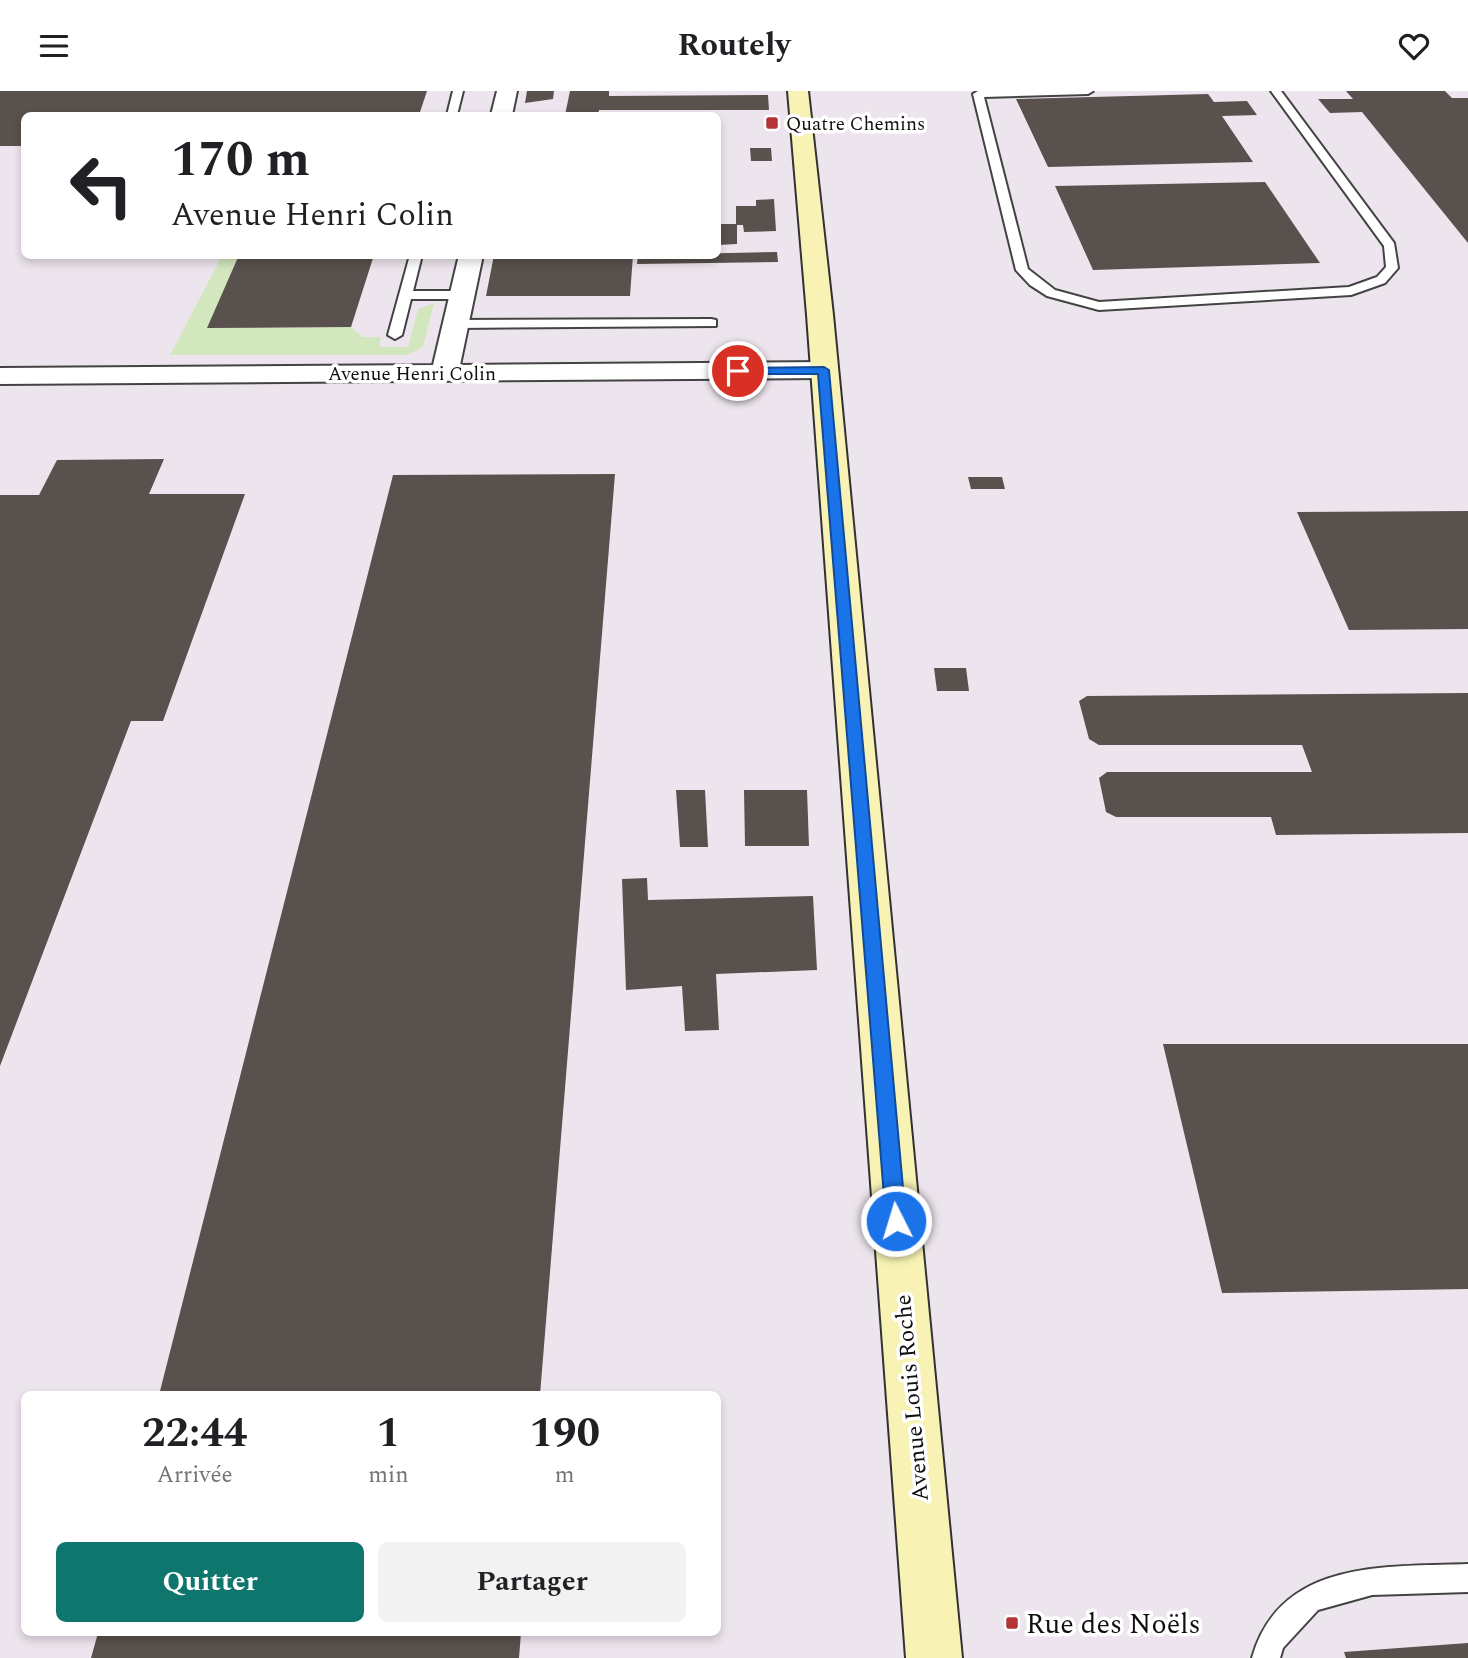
<!DOCTYPE html>
<html lang="fr">
<head>
<meta charset="utf-8">
<style>
	:root { --surface:#fff; --page:#f2f2f2; --text:#202124; --muted:#757577; --accent:#0f766e }
	body { margin:0; font-family:Spectral,serif; background:var(--page); color:var(--text); height:100vh; display:flex; flex-direction:column; font-size:26px; white-space:nowrap }
	* { box-sizing:border-box; margin:0 }
	p { font-size:23px; color:var(--muted) }
	.icon { flex:none; width:38px; height:38px; fill:none; stroke:currentColor; stroke-width:2; stroke-linecap:round; stroke-linejoin:round }
	.map { position:relative; flex:1; overflow:hidden }
	.sheet { position:absolute; left:21px; top:1300px; width:700px; height:245px; display:flex; flex-direction:column; background:var(--surface); border-radius:10px; box-shadow:0 4px 10px #0003 }
	.sheet>* { flex:none }
	.hud { position:absolute; left:21px; top:21px; width:700px; height:147px; border-radius:10px; box-shadow:0 4px 10px #0003; background:#fff; color:var(--text); overflow:hidden }
	.pin { position:absolute; display:grid; place-items:center; width:60px; height:60px; color:#fff; margin:-30px; border:4px solid #fff; border-radius:50%; box-shadow:0 2px 7px #0007 }
	.me { position:absolute; width:77px; margin:-38px; rotate:355deg; stroke-linejoin:round; filter:drop-shadow(0 0 5px #0008) }
	.turn { display:flex; align-items:center; gap:24px; height:147px; padding:0 35px; font-size:32px }
	.turn .icon { width:91px; height:91px; stroke-width:2.5 }
	.turn b { display:block; font-size:49px; line-height:60px }
	.eta { display:flex; justify-content:space-evenly; align-items:center; height:119px; text-align:center }
	.eta b { font-size:42px; font-weight:700; line-height:49px }
	.button { display:flex; gap:14px; margin-top:auto; padding:14px 35px }
	.button a { flex:1; height:80px; border-radius:10px; background:var(--accent); color:#fff; font-size:28px; font-weight:700; line-height:80px; text-align:center }
	.button a+a { background:var(--page); color:var(--text) }
	header { display:flex; justify-content:space-between; align-items:center; height:91px; padding:0 35px; background:var(--surface); font-size:32px; font-weight:700 }
	.map>svg:first-child { display:block }
	.industrial { fill:#ede5ed; fill-rule:evenodd }
	.green { fill:#d3e7bf }
	.building { fill:#58514d }
	.lines { fill:none; stroke-linecap:round; stroke-linejoin:round }
	.service-casing { stroke:#434343; stroke-width:4 }
	.minor-casing { stroke:#434343; stroke-width:4 }
	.secondary-casing { stroke:#323232; stroke-width:4 }
	.service { fill:#fff; fill-rule:evenodd }
	.minor { fill:#fff; fill-rule:evenodd }
	.secondary { fill:#f8f2b4; fill-rule:evenodd }
	.route { fill:#1a73e8; stroke:#114b97; stroke-width:2 }
	.poi-dot { fill:#b53336; stroke:#fff; stroke-width:2.5 }
	.labels { text-anchor:middle; stroke-width:7; stroke-linejoin:round; paint-order:stroke }
	.far-poi-label { font-size:19px; fill:#101010; stroke:#fff; text-anchor:start }
	.far-street-label { font-size:19px; fill:#101010; stroke:#fff }
	.street-label { font-size:23px; fill:#101010; stroke:#fff }
	.near-poi-label { font-size:28px; fill:#101010; stroke:#fff; text-anchor:start }
</style>
</head>
<body>
<header><svg class="icon" aria-label="menu" viewBox="0 0 24 24"><path d="M4 6h16M4 12h16M4 18h16"/></svg>Routely<svg class="icon" aria-label="heart" viewBox="0 0 24 24"><path d="M12 20l-8-8c-3-5 5-10 8-4 3-6 11-1 8 4z"/></svg></header>
<div class="map">
<svg width="1468" height="1567" viewBox="0 0 1468 1567">
	<rect width="100%" height="100%" fill="#fefcf4"/>
	<!-- industrial -->
	<path class="industrial" d="M0,0H1468V1567H0ZM24,24H718V164H24ZM24,1304H718V1542H24Z"/>
	<!-- green -->
	<path class="green" d="M222,165H239L208,237L351,236L363,246H381L379,256H408L418,218L434,212L423,256L408,264H170Z"/>
	<!-- building -->
	<path class="building" d="M0,0H427L419,24H24V55H0Z
		M527,0H554L553,8L525,12Z
		M570,0H609V5L768,4L769,19H599L598,24H565Z
		M1346,0H1445L1452,7H1468V152L1362,21L1330,22L1318,8H1353Z
		M1208,3L1214,11L1247,10L1257,24L1222,25L1253,71L1048,76L1016,8Z
		M750,57H771L772,70H751Z
		M1265,91L1320,172L1093,179L1055,95Z
		M774,108L776,140L744,141L743,134H737V153L718,154V133H736V115H756V109Z
		M777,161L778,171L637,173L638,164Z
		M239,164H374L351,236L207,237Z
		M494,164H633L630,205H486Z
		M164,368L149,403H245L163,630H131L0,975V404H39L57,369Z
		M615,383L540,1304H159L393,384Z
		M968,386H1002L1005,398H971Z
		M1468,420V538L1349,539L1297,421Z
		M934,577H966L969,600H937Z
		M1468,602V742L1276,744L1271,726H1116L1106,721L1099,687L1107,681H1312L1302,654H1099L1089,648L1079,610L1087,605Z
		M676,699H705L708,756H680Z
		M744,699H807L809,755H745Z
		M647,787L648,809L813,805L817,879L716,883L719,939L685,940L682,895L626,899L622,788Z
		M1163,953H1468V1198L1222,1202Z
		M98,1542H521L519,1567H91Z
		M1468,1552V1567H1346L1344,1561Z"/>
	<g class="lines">
		<defs>
			<path id="service" d="M453,0H463L457,24H447Z
				M1093,0L1088,3L984,6L1028,178L1055,199L1099,211L1349,196L1377,186L1386,176L1384,155L1271,0H1281L1394,152L1398,177L1385,192L1351,204L1099,219L1047,205L1030,194L1016,179L973,3L978,0Z
				M410,164H422L413,200H462L468,204L462,208H411L402,244L395,248L388,244Z
				M711,228L716,229V235L456,237L450,233L456,229Z
				M1468,1473V1501L1372,1504L1318,1519L1283,1557L1280,1567H1252C1280,1468 1385,1476 1468,1473Z"/>
			<path id="minor" d="M497,0H517L512,24H491Z
				M459,164H483L460,274L824,271L834,273L837,279L834,285L824,287L0,293V277L433,274Z"/>
			<path id="secondary" d="M788,0H808L833,224L962,1567H906L807,224Z"/>
		</defs>
		<!-- service casing -->
		<use href="#service" class="service-casing"/>
		<!-- minor casing -->
		<use href="#minor" class="minor-casing"/>
		<!-- secondary casing -->
		<use href="#secondary" class="secondary-casing"/>
		<!-- service -->
		<use href="#service" class="service"/>
		<!-- minor -->
		<use href="#minor" class="minor"/>
		<!-- secondary -->
		<use href="#secondary" class="secondary"/>
	</g>
	<!-- route -->
	<path class="route" d="M824,276L829,279L906,1130L903,1136L896,1139L889,1136L886,1130L818,283H738L732,280L738,277Z"/>
	<!-- markers -->
	<g class="poi-dot">
		<rect x="765" y="25" width="14" height="14" rx="3.5"/>
		<rect x="1005" y="1525" width="14" height="14" rx="3.5"/>
	</g>
	<g class="labels">
		<!-- far-poi labels -->
		<g class="far-poi-label">
			<text x="786" y="39">Quatre Chemins</text>
		</g>
		<!-- far-street labels -->
		<g class="far-street-label">
			<text x="412" y="289">Avenue Henri Colin</text>
		</g>
		<!-- street labels -->
		<g class="street-label">
			<text transform="translate(911 1307) rotate(-95)" y="8">Avenue Louis Roche</text>
		</g>
		<!-- near-poi labels -->
		<g class="near-poi-label">
			<text x="1026" y="1542">Rue des Noëls</text>
		</g>
	</g>
</svg>
<div class="pin" style="left:738px;top:280px;background:#d93025"><svg class="icon" aria-label="arrive" viewBox="0 0 24 24"><path d="M6 21V4h12l-3 4 3 4H6"/></svg></div>
<svg class="me" style="left:896px;top:1130px" viewBox="-20 -20 40 40"><circle r="17" fill="#1a73e8" stroke="#fff" stroke-width="3"/><path d="M0-11L8 9 0 5-8 9z" fill="#fff"/></svg>
<div class="hud">
<div class="turn"><svg class="icon" aria-label="left" viewBox="0 0 24 24"><path d="M17 20v-9H6M10 6l-5 5 5 5"/></svg><div><b>170 m</b>Avenue Henri Colin</div></div>
</div>
<section class="sheet">
<div class="eta">
<div><b>22:44</b><p>Arrivée</p></div>
<div><b>1</b><p>min</p></div>
<div><b>190</b><p>m</p></div>
</div>
<div class="button"><a>Quitter</a><a>Partager</a></div>
</section>
</div>
</body>
</html>
